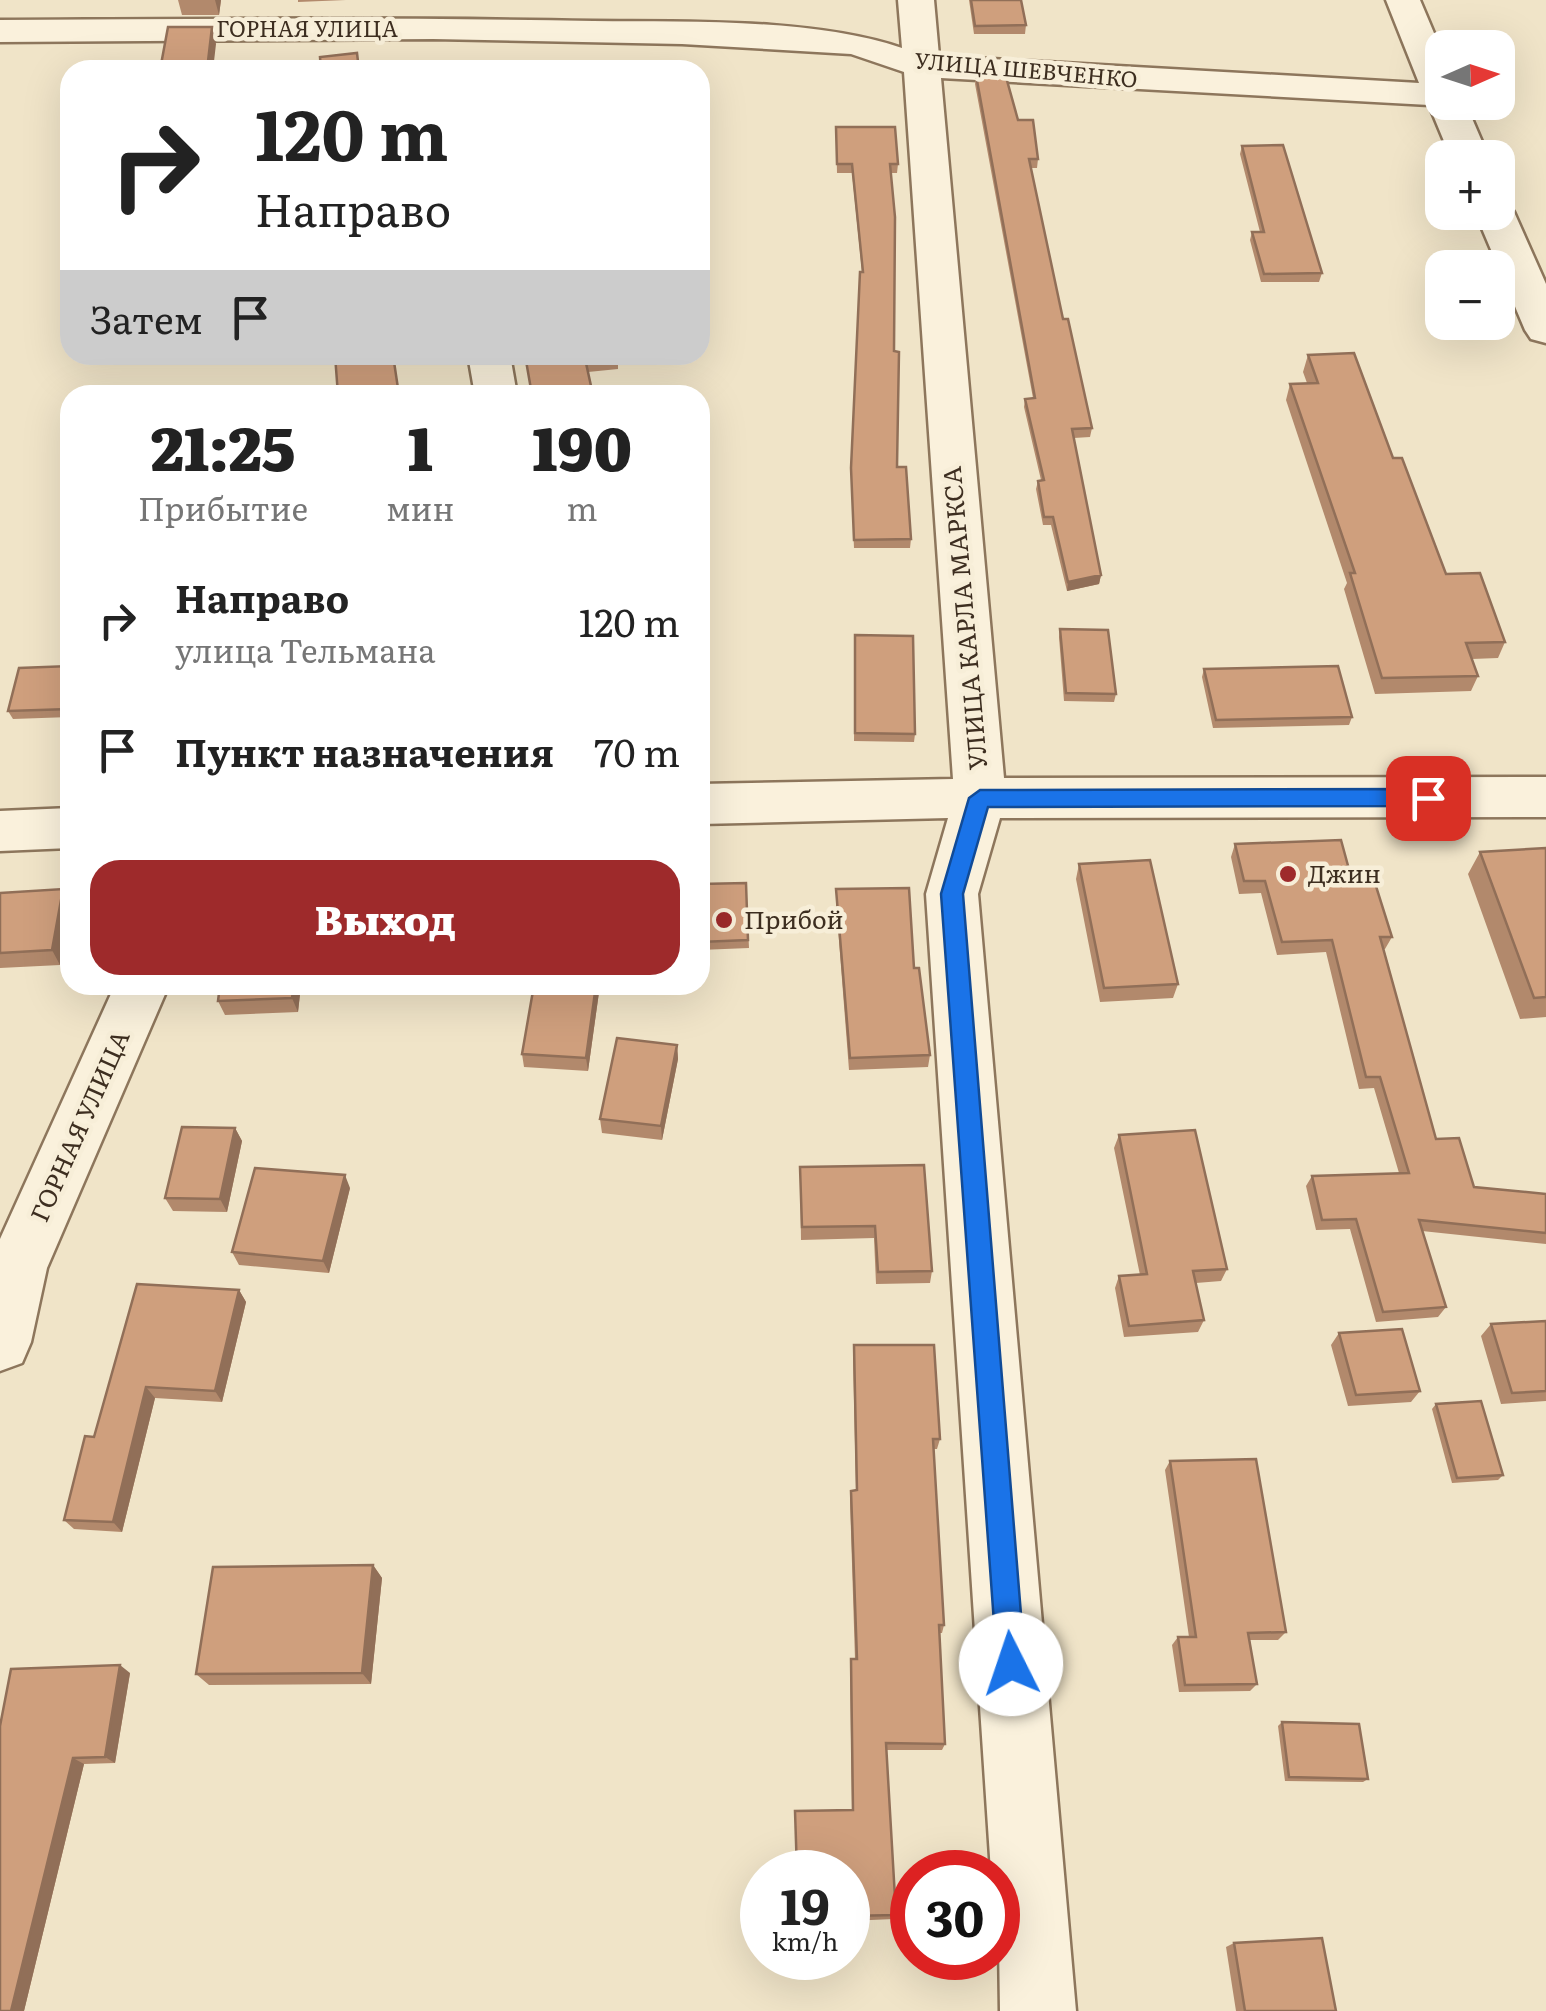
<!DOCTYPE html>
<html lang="ru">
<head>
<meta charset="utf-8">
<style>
	:root { --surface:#fff; --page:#f6f6f6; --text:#222; --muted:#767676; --accent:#9e2a2b }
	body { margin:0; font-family:Literata,serif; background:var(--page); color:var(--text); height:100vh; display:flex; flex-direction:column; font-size:38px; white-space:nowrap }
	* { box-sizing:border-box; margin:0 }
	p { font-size:32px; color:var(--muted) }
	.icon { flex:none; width:55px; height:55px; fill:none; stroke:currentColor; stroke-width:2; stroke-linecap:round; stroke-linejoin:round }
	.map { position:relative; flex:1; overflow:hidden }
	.side { position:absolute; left:60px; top:385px; width:650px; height:610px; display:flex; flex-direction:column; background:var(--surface); border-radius:30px; box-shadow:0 10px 40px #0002 }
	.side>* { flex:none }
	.guide { position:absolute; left:60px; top:60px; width:650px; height:305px; border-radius:30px; box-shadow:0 10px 40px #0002; background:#fff; color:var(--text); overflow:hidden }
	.needle { width:65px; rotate:87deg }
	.fabs { position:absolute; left:1425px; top:30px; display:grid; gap:20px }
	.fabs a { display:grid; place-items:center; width:90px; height:90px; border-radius:20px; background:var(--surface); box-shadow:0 10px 40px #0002; font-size:50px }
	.speed { position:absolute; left:740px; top:1850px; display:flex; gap:20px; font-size:50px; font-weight:700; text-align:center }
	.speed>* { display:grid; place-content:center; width:130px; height:130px; border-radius:50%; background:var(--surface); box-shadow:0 10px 40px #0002; line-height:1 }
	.speed small { font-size:25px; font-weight:400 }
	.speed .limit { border:15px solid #d22; background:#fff; color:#111 }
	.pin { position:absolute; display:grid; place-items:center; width:85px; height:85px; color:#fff; margin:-42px; border-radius:20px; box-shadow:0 5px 15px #0006 }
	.me { position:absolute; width:110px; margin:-55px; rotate:356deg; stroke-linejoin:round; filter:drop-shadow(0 0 8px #0008) }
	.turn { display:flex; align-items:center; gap:35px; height:210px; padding:0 30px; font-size:45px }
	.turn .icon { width:130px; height:130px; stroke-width:2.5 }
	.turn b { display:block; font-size:70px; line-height:85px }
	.then { display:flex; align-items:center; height:95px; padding:0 30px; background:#0003; gap:20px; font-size:38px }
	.eta { display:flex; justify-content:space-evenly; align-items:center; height:170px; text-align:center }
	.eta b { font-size:60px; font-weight:800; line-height:70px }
	.primary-button { display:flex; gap:20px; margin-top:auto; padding:20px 30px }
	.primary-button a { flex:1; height:115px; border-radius:30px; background:var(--accent); color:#fff; font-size:40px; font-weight:800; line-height:115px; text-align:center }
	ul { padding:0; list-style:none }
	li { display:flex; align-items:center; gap:30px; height:130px; padding:0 30px }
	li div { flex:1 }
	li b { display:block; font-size:38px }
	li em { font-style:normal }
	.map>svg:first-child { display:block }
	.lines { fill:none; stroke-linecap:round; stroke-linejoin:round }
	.minor-casing { stroke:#8d765c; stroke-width:5 }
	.minor { fill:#faf1dc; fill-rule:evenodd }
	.wall { fill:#b2896c }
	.shaded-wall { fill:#916f58 }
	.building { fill:#cf9f7d; stroke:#916f58; stroke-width:2.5 }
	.route { fill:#1a73e8; stroke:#114b97; stroke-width:2.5 }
	.poi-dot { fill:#9e2a2b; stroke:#f7eed8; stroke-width:4 }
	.labels { text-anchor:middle; stroke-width:9; stroke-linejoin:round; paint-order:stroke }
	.far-street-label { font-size:22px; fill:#3d2e20; stroke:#f7eed8 }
	.street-label { font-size:25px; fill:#3d2e20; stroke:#f7eed8 }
	.poi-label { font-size:25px; fill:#3d2e20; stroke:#f7eed8; text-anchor:start }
</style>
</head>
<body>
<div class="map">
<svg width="1546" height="2011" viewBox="0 0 1546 2011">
	<rect width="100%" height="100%" fill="#f0e4c8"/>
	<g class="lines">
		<defs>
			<path id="minor" d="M898,0H934L939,56L1419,83L1386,0H1420L1442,52V102H1465L1489,158H1451L1429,105L941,78L1004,778L1546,777V817L1000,818L978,894L1076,2011H1000L998,1872H991L926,894L948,818L700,824V784L953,779L904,72L851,54L682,44L433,39L0,42V20C198,19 395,17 593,21C687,22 814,18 902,48Z
				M1498,201L1508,204L1514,212L1546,284V343L1531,339L1525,330L1475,212H1498Z
				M468,355H510L517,395H475Z
				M70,808V848L0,851V811Z
				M115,985H169L47,1268L31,1342L22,1363L0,1371V1239Z"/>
		</defs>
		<!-- minor casing -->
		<use href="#minor" class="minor-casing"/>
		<!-- minor -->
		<use href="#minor" class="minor"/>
	</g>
	<!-- wall -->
	<path class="wall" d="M178,0H221L219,15H182Z
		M298,0H346L298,2Z
		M969,0H1021L1026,25L1025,34H974Z
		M976,75L1018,120L1038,159L1037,168H1031L1063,319L1092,428L1090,437L1074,438L1101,575L1099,584L1067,591L1051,525H1043L1036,489L1038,481L1041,480L1024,407L1025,399L1033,398L975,84Z
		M836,127L898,164L897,173H891L897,467L911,539L910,548H854L851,477L862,272L852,173H837Z
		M1242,146L1322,273L1319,282H1261L1250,240L1252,232H1260L1240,154Z
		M525,355L618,360V369L588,372Z
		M1308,355L1393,458L1446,574L1505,642L1498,658L1472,659L1478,676L1471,691L1375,694L1344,589L1347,583L1286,400L1290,384L1307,383L1303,372Z
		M1060,629L1116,694L1114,702L1064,701L1059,637Z
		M855,635L915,734L914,742L854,741Z
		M70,666V717L13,719L8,711Z
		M1204,669L1352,717L1349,725L1213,728L1202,677Z
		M1235,844L1353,884L1392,937L1385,949H1384L1436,1139L1474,1187L1546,1194V1244L1422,1231L1446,1307L1438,1317L1376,1322L1350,1229L1316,1230L1306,1186L1312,1176L1399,1173L1374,1088L1359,1089L1326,952L1277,955L1261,893L1239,894L1231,857Z
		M1546,848V1017L1520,1019L1468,874L1480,852Z
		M1079,864L1178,984L1173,998L1100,1002L1076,879Z
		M746,883L749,948L700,950V884Z
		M63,889L60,965L0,968V893Z
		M836,889L914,968L930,1055L928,1067L849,1070L836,902Z
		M301,985L298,1012L225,1015L218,1001Z
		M600,985L588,1071L524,1067L522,1054Z
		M677,1045L678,1059L662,1140L602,1133L600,1119Z
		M235,1128L242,1141L227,1212L173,1211L165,1198Z
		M1119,1135L1227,1269L1221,1281L1196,1283L1204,1320L1198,1332L1124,1337L1115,1288L1119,1276L1140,1275L1114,1148Z
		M800,1167L932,1271L930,1283L876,1284L874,1238L801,1240Z
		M350,1188L329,1273L239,1265L232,1252Z
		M239,1290L246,1302L222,1402L155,1398L122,1532L74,1529L64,1520L94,1437Z
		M1546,1321V1401L1501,1404L1481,1336L1491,1324Z
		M1339,1333L1420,1391L1411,1402L1348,1406L1331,1345Z
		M854,1345L940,1439L937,1449H934L944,1625L942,1633H939L945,1744L942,1750H886L896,1915L894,1919L848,1921V1872L852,1810L850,1667L851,1659H855L850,1500L851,1491L856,1490L853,1356Z
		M1436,1404L1503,1475L1498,1480L1452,1483L1432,1409Z
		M1170,1461L1286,1632L1278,1640H1250L1257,1684L1250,1691L1179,1692L1172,1645L1178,1637H1189L1165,1470Z
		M373,1565L382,1578L371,1684L209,1685L196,1674Z
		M130,1673L115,1763L84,1764L24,2011H0V1726Z
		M1282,1722L1368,1779L1363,1782L1285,1781L1278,1726Z
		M1234,1943L1336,2011H1236L1226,1947Z"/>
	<!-- shaded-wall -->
	<path class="shaded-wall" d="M215,0H221L219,15Z
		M212,27L216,44L213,70H207Z
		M1101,575L1099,584L1067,591L1068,582Z
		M63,889L70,902V912L60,965L52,950Z
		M294,985H301L298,1012L292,998Z
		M596,985H600L588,1071L586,1058Z
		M677,1045L678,1059L662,1140L661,1126Z
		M235,1128L242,1141L227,1212L220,1199Z
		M345,1175L350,1188L329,1273L323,1261Z
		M239,1290L246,1302L222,1402L215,1391Z
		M146,1387L155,1398L122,1532L113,1522Z
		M373,1565L382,1578L371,1684L362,1673Z
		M120,1665L130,1673L115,1763L105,1757Z
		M73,1758L84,1764L24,2011H11Z"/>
	<!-- building -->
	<path class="building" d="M971,0H1021L1026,25L975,26Z
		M168,27H212L207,70H160Z
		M357,53L359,70H321L320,57Z
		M976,75L1006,77L1018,120H1033L1038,159H1029L1063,319H1068L1092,428L1072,429L1101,575L1068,582L1053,517H1044L1038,481L1044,480L1025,399L1035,398Z
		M836,127H895L898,164H890L895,217L894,351L899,352L897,467H906L911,539L854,540L851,468L860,272H863L852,164H837Z
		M1283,145L1322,273L1264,274L1252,232H1264L1242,146Z
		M1354,353L1393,458H1402L1446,574L1480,573L1505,642L1466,643L1478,676L1382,678L1350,573H1355L1290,384L1318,383L1308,355Z
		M335,355H393L399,395H338Z
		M525,355H616L618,360L586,363L593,395H532Z
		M700,554H703V596H700Z
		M1060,629L1108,630L1116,694L1066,693Z
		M855,635L913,636L915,734L855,733Z
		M70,666V709L8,711L19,668Z
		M1338,666L1352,717L1216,720L1204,669Z
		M1341,840L1353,884L1375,883L1392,937H1380L1436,1139L1459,1138L1474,1187L1546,1194V1233L1419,1220L1446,1307L1383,1312L1356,1219L1322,1220L1312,1176L1409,1173L1380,1077H1366L1332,940L1282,942L1265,881H1244L1235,844Z
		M1546,848V997L1534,998L1480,852Z
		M1150,860L1178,984L1104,988L1079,864Z
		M746,883L748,940L700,942V884Z
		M909,888L914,968H919L930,1055L850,1058L836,889Z
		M63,889L52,950L0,953V893Z
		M220,985H294L292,998L218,1001Z
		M534,985H596L586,1058L522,1054Z
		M617,1038L677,1045L661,1126L600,1119Z
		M182,1127L235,1128L220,1199L165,1198Z
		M1195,1130L1227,1269L1193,1271L1204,1320L1129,1326L1119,1276L1147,1274L1119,1135Z
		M924,1165L932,1271L878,1272L875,1226L802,1227L800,1167Z
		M255,1168L345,1175L323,1261L232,1252Z
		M137,1284L239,1290L215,1391L146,1387L113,1522L64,1520L85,1436L94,1437Z
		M1546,1321V1391L1512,1393L1491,1324Z
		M1402,1329L1420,1391L1356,1395L1339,1333Z
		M854,1345H934L940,1439H933L944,1625H939L945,1744L886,1743L896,1915L848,1916V1872H797L795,1811L853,1810L851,1659H857L851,1491L857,1490Z
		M1481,1401L1503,1475L1457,1478L1436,1404Z
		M1256,1459L1286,1632L1248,1633L1257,1684L1185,1685L1178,1637H1196L1170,1461Z
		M373,1565L362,1673L196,1674L213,1567Z
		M120,1665L105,1757L73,1758L11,2011H0V1726L11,1669Z
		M1282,1722L1359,1724L1368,1779L1289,1777Z
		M1322,1938L1336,2011H1245L1234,1943Z"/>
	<!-- route -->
	<path class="route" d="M1428,789L1439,798L1428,806L988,807L963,894L1025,1664L1021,1674L1011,1678L1001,1674L997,1664L941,894L969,798L980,790Z"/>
	<!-- markers -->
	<g class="poi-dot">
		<circle cx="1288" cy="874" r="10"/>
		<circle cx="724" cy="920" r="10"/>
	</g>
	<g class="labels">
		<!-- far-street labels -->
		<g class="far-street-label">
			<text x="307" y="37">ГОРНАЯ УЛИЦА</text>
			<text transform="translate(1026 70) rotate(5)" y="8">УЛИЦА ШЕВЧЕНКО</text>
		</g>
		<!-- street labels -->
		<g class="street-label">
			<text transform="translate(965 618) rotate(-95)" y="9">УЛИЦА КАРЛА МАРКСА</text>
			<text transform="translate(80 1126) rotate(-66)" y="9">ГОРНАЯ УЛИЦА</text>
		</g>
		<!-- poi labels -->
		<g class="poi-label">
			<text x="1308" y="883">Джин</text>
			<text x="744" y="929">Прибой</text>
		</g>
	</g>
</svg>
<div class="fabs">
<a><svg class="needle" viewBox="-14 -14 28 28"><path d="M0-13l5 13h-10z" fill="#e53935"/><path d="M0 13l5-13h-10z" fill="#767676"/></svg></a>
<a>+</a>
<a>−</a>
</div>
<div class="speed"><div>19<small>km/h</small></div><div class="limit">30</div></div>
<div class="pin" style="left:1428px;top:798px;background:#d93025"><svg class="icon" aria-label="arrive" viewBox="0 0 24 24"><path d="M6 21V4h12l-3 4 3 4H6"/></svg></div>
<svg class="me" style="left:1011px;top:1664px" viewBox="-20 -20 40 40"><circle r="19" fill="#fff"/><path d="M0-13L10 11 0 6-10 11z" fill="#1a73e8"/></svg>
<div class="guide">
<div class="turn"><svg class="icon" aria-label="right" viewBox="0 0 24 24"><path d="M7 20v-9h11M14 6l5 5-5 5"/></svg><div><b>120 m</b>Направо</div></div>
<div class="then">Затем<svg class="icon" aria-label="arrive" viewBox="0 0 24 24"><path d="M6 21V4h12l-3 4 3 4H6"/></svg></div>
</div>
<section class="side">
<div class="eta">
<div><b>21:25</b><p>Прибытие</p></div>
<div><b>1</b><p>мин</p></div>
<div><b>190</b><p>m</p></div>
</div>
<ul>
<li><svg class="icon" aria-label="right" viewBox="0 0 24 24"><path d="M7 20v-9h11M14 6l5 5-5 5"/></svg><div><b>Направо</b><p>улица Тельмана</p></div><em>120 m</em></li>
<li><svg class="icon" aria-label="arrive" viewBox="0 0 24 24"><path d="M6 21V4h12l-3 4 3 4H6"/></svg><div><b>Пункт назначения</b></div><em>70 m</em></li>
</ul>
<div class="primary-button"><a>Выход</a></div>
</section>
</div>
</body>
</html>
